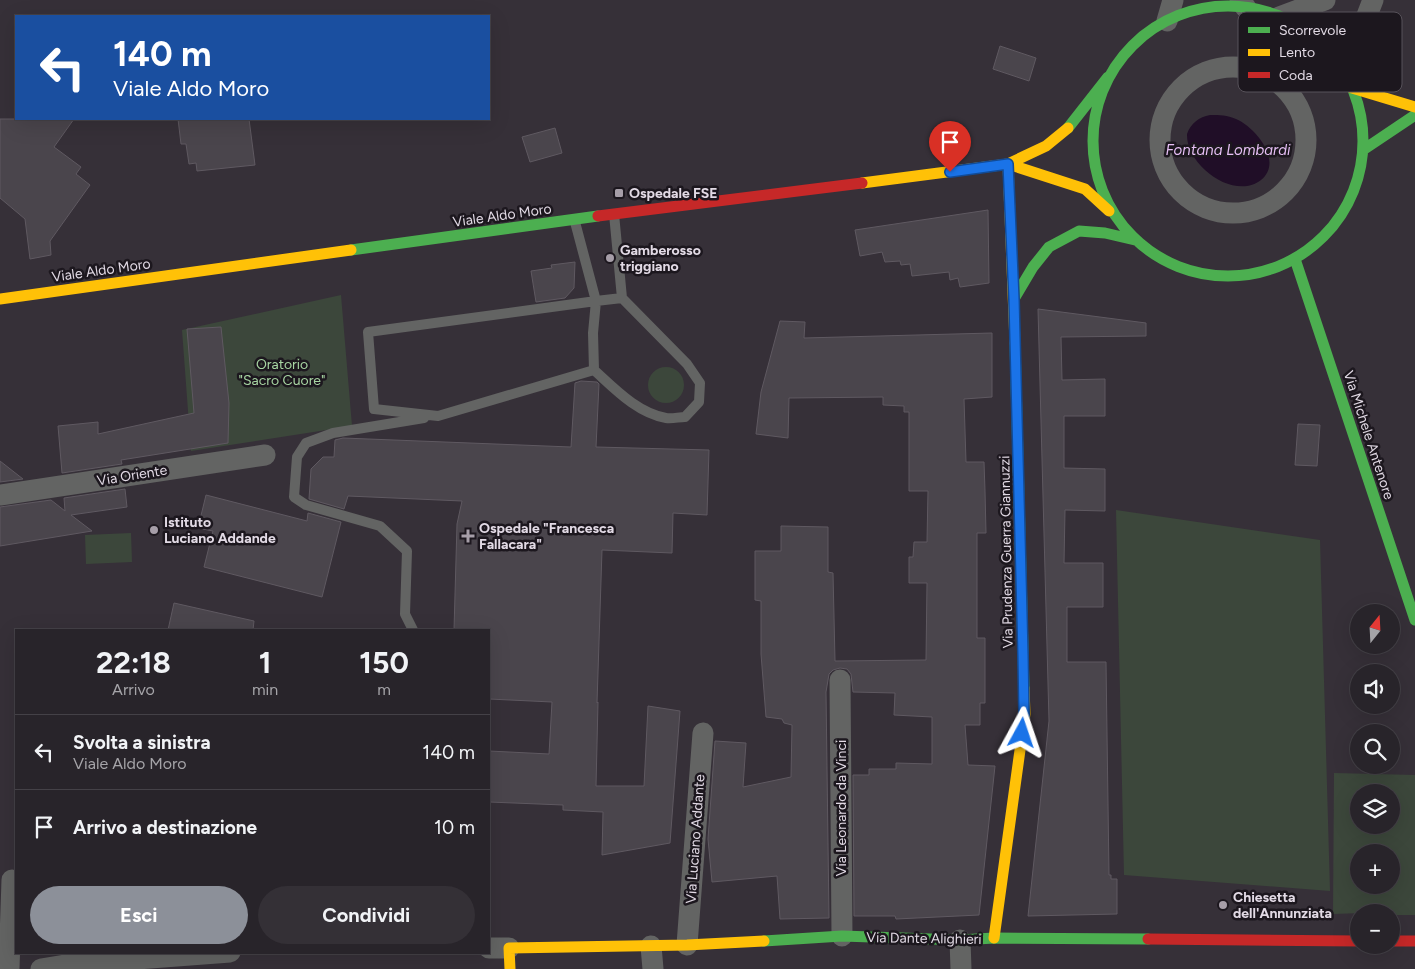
<!DOCTYPE html>
<html lang="it">
<head>
<meta charset="utf-8">
<style>
	:root { --surface:#28242a; --page:#343036; --text:#f1f3f6; --muted:#a5a4a8; --line:#444147; --accent:#8c9099 }
	body { margin:0; font-family:Figtree,sans-serif; background:var(--page); color:var(--text); height:100vh; display:flex; flex-direction:column; font-size:19px; white-space:nowrap }
	* { box-sizing:border-box; margin:0 }
	p { font-size:16px; color:var(--muted) }
	.icon { flex:none; width:28px; height:28px; fill:none; stroke:currentColor; stroke-width:2; stroke-linecap:round; stroke-linejoin:round }
	.map { position:relative; flex:1; overflow:hidden }
	.panel { position:absolute; left:15px; top:629px; width:475px; height:325px; display:flex; flex-direction:column; background:var(--surface); border-radius:0px; box-shadow:0 5px 20px #0002,0 0 0 1px var(--line) }
	.panel>* { flex:none }
	.guide { position:absolute; left:15px; top:15px; width:475px; height:105px; border-radius:0px; box-shadow:0 5px 20px #0002,0 0 0 1px var(--line); background:#1a4fa0; color:#fff; overflow:hidden }
	.needle { width:32px; rotate:18deg }
	.tools { position:absolute; left:1350px; top:604px; display:grid; gap:10px }
	.tools a { display:grid; place-items:center; width:50px; height:50px; border-radius:50%; background:var(--surface); box-shadow:0 5px 20px #0002,0 0 0 1px var(--line); font-size:25px }
	.pin { position:absolute; display:grid; place-items:center; width:42px; height:42px; color:#fff; margin:-51px -21px; border-radius:50% 50% 50% 0; rotate:-45deg; box-shadow:0 0 5px #0007 }
	.pin .icon { rotate:45deg }
	.me { position:absolute; width:55px; margin:-28px; rotate:5deg; stroke-linejoin:round; filter:drop-shadow(0 0 4px #0008) }
	.turn { display:flex; align-items:center; gap:18px; height:105px; padding:0 15px; font-size:22px }
	.turn .icon { width:65px; height:65px; stroke-width:2.5 }
	.turn b { display:block; font-size:35px; line-height:42px }
	.eta { display:flex; justify-content:space-evenly; align-items:center; height:85px; text-align:center }
	.eta b { font-size:30px; font-weight:700; line-height:35px }
	.primary-button { display:flex; gap:10px; margin-top:auto; padding:10px 15px }
	.primary-button a { flex:1; height:58px; border-radius:30px; background:var(--accent); color:#fff; font-size:20px; font-weight:700; line-height:58px; text-align:center }
	.primary-button a+a { background:var(--page); color:var(--text) }
	ul { padding:0; list-style:none }
	li { display:flex; align-items:center; gap:15px; height:75px; padding:0 15px; border-top:1px solid var(--line) }
	li div { flex:1 }
	li b { display:block; font-size:19px }
	li em { font-style:normal }
	.map>svg:first-child { display:block }
	.green { fill:#3c473b; fill-rule:evenodd }
	.water { fill:#200e27 }
	.building { fill:#4a454c; stroke:#5f5961 }
	.lines { fill:none; stroke-linecap:round; stroke-linejoin:round }
	.lane { stroke:#636463; stroke-width:10 }
	.street { stroke:#636463; stroke-width:21 }
	.fast { stroke:#4caf50; stroke-width:11 }
	.slow { stroke:#ffc107; stroke-width:11 }
	.jam { stroke:#c62828; stroke-width:11 }
	.route-casing { stroke:#114b97; stroke-width:12 }
	.route { stroke:#1a73e8; stroke-width:9 }
	.poi-dot { fill:#a69ea8; stroke:#1c171e; stroke-width:2 }
	.labels { text-anchor:middle; stroke-width:5; stroke-linejoin:round; paint-order:stroke }
	.poi-label { font-size:14px; font-weight:bold; fill:#e2dae5; stroke:#1c171e; text-anchor:start }
	.street-label { font-size:14px; fill:#e2dae5; stroke:#1c171e }
	.park-label { font-size:14px; fill:#a8d6a3; stroke:#1c171e }
	.water-label { font-size:15px; font-style:italic; fill:#e6bff5; stroke:#1c171e }
	.key { fill:#1c171e; stroke:#57525a; stroke-width:1 }
	.key-label { font-size:14px; fill:#e2dae5 }
</style>
</head>
<body>
<div class="map">
<svg width="1415" height="969" viewBox="0 0 1415 969">
	<rect width="100%" height="100%" fill="#363038"/>
	<!-- green -->
	<path class="green" d="M341,295L352,426L191,451L182,330Z
		M648 385a18 18 0 1 1 36 0a18 18 0 1 1-36 0Z
		M1116,510L1320,540L1330,891L1124,875Z
		M131,533L132,562L86,564L85,535Z
		M1334,773L1415,775V915H1391V912L1333,914ZM1391,792V825H1359V792ZM1359,852H1391V885H1359Z"/>
	<!-- water -->
	<path class="water" d="M1210,115C1220,115 1227,115 1236,119C1255,127 1284,161 1261,180C1235,201 1186,166 1187,134C1191,123 1199,117 1210,115Z"/>
	<!-- building -->
	<path class="building" d="M1000,46L1036,58L1029,81L993,69Z
		M0,119H74L54,147L81,167L76,174L90,185L50,241L51,255L30,259L25,219L0,198Z
		M178,119H249L255,165L197,171L196,163L189,164L186,144H181Z
		M555,128L562,153L530,162L522,137Z
		M988,210L989,283L960,287L958,278L950,280L949,272L912,276L910,264L901,265L900,261L885,262L882,252L860,256L855,230Z
		M575,262L574,288L565,298L536,302L531,271L552,268L551,265Z
		M1038,309L1146,323V336L1061,337L1062,380L1105,379V416H1064V468L1105,469V511L1065,510L1064,563H1103V607H1067V662H1106L1109,875H1111V879H1117V914L1028,916L1049,721Z
		M780,321L805,322L804,338L992,333V397L964,399L966,462H984L985,491L986,533H977V638H985V703H980V725H965L968,765L995,766L979,915L896,919L895,916H854L853,775H869V769H896V763L932,764V717L894,715L895,693L853,692L851,674L847,669L840,668L833,670L829,674L826,692L829,918L780,919L777,876L712,882L708,839L715,741L746,743L743,787L791,777L792,725L784,723L782,719L766,717L761,654V601L755,600V551H781V526L828,527V572L833,573L835,661L926,660L927,583H909V557H913L914,542H927L928,491H909V412H904V406L883,405V397L789,398L788,438L756,434L761,392Z
		M221,327L229,403L228,443L121,460L122,464L62,473L58,426L98,422V434L194,413L187,329Z
		M581,381L597,382L599,384L596,447L709,450L707,515L673,513L672,553L602,550L597,703L598,702L596,786H644L648,706L680,711L670,843L602,855L603,812L563,810V805L489,802V751L549,754L552,702L489,699V630H454L457,524L462,501L348,496L344,509L309,499L311,469L323,457H334L335,440L343,438L571,447L575,383Z
		M1298,424L1320,425L1317,466L1295,465Z
		M0,461L23,479L0,482Z
		M125,489L127,507L71,515L92,531L0,546V507L51,500L65,511L64,498Z
		M206,495L307,521L308,513L341,522L322,597L204,567L213,531L198,528Z
		M174,603L254,621L253,630H168Z"/>
	<g class="lines">
		<!-- lane -->
		<path class="lane" d="M614,214L622,298
			M575,222L596,301L593,333L594,370L438,416L374,409L368,332L596,301L622,298L687,364L700,383L699,402L685,417C679,417 672,419 666,418C637,413 614,388 594,370
			M413,630L405,614L407,551L380,526L306,505L294,497L297,457L306,443L333,433L424,418"/>
		<!-- street -->
		<path class="street" d="M1240,0L1246,8
			M1279,17L1325,0
			M1167,21L1173,0
			M1160 140a73 73 0 1 1 146 0a73 73 0 1 1-146 0Z
			M1345,72L1373,0
			M0,495L265,455
			M840,680L842,936
			M960,940L961,969
			M687,945L703,733
			M651,946L653,969
			M489,948H509
			M9,969L12,880
			M41,969L71,964L230,952"/>
		<!-- fast -->
		<path class="fast" d="M1093 141a135 135 0 1 1 270 0a135 135 0 1 1-270 0Z
			M1068,128L1108,77
			M1363,150L1415,115
			M351,250L598,216
			M1295,259L1415,620
			M1014,299L1033,267L1049,247L1079,231L1105,233L1135,240
			M1015,343L1024,688
			M764,941L842,936L960,940L994,938L1148,939"/>
		<!-- slow -->
		<path class="slow" d="M1352,88L1415,107
			M1008,164L1085,189L1109,211
			M1008,164L1015,343
			M862,183L1008,164L1046,146L1068,128
			M0,299L351,250
			M994,938L1025,714L1024,688
			M510,969L509,948L687,945L764,941"/>
		<!-- jam -->
		<path class="jam" d="M598,216L862,183
			M1148,939L1359,941
			M1391,941H1415"/>
	</g>
	<g class="lines">
		<defs>
			<path id="route" d="M950,172L1008,164L1014,299L1023,655L1024,714L1022,733"/>
		</defs>
		<!-- route casing -->
		<use href="#route" class="route-casing"/>
		<!-- route -->
		<use href="#route" class="route"/>
	</g>
	<!-- markers -->
	<g class="poi-dot">
		<rect x="614" y="188" width="10" height="10" rx="2.5"/>
		<circle cx="610" cy="258" r="5"/>
		<circle cx="154" cy="530" r="5"/>
		<path d="M465.5 528.5h5v5h5v5h-5v5h-5v-5h-5v-5h5z"/>
		<circle cx="1223" cy="905" r="5"/>
	</g>
	<g class="labels">
		<!-- poi labels -->
		<g class="poi-label">
			<text x="629" y="198">Ospedale FSE</text>
			<text x="620" y="255">Gamberosso<tspan x="620" dy="16">triggiano</tspan></text>
			<text x="164" y="527">Istituto<tspan x="164" dy="16">Luciano Addande</tspan></text>
			<text x="479" y="533">Ospedale "Francesca<tspan x="479" dy="16">Fallacara"</tspan></text>
			<text x="1233" y="902">Chiesetta<tspan x="1233" dy="16">dell'Annunziata</tspan></text>
		</g>
		<!-- street labels -->
		<g class="street-label">
			<text transform="translate(502 215) rotate(-8)" y="5">Viale Aldo Moro</text>
			<text transform="translate(101 270) rotate(-8)" y="5">Viale Aldo Moro</text>
			<text transform="translate(1369 435) rotate(72)" y="5">Via Michele Antenore</text>
			<text transform="translate(132 475) rotate(-9)" y="5">Via Oriente</text>
			<text transform="translate(1006 552) rotate(-91)" y="5">Via Prudenza Guerra Giannuzzi</text>
			<text transform="translate(841 808) rotate(-90)" y="5">Via Leonardo da Vinci</text>
			<text transform="translate(695 839) rotate(-86)" y="5">Via Luciano Addante</text>
			<text transform="translate(924 938) rotate(1)" y="5">Via Dante Alighieri</text>
		</g>
		<!-- park labels -->
		<g class="park-label">
			<text x="282" y="369">Oratorio<tspan x="282" dy="16">"Sacro Cuore"</tspan></text>
		</g>
		<!-- water labels -->
		<g class="water-label">
			<text x="1228" y="155">Fontana Lombardi</text>
		</g>
	</g>
	<!-- legend -->
	<rect x="1238" y="12" width="164" height="80" rx="8" class="key"/>
	<rect x="1248" y="27" width="22" height="6" fill="#4caf50"/>
	<rect x="1248" y="49" width="22" height="7" fill="#ffc107"/>
	<rect x="1248" y="72" width="22" height="6" fill="#c62828"/>
	<g class="key-label">
		<text x="1279" y="35">Scorrevole</text>
		<text x="1279" y="57">Lento</text>
		<text x="1279" y="80">Coda</text>
	</g>
</svg>
<div class="tools">
<a><svg class="needle" viewBox="-14 -14 28 28"><path d="M0-13l5 13h-10z" fill="#e53935"/><path d="M0 13l5-13h-10z" fill="#a5a4a8"/></svg></a>
<a><svg class="icon" aria-label="sound" viewBox="0 0 24 24"><path d="M4 9h4l5-4v14l-5-4H4zM17 9q2 3 0 6"/></svg></a>
<a><svg class="icon" aria-label="search" viewBox="0 0 24 24"><circle cx="10" cy="10" r="6"/><path d="M15 15l6 6"/></svg></a>
<a><svg class="icon" aria-label="layers" viewBox="0 0 24 24"><path d="M12 4l9 5-9 5-9-5zM3 14l9 5 9-5"/></svg></a>
<a>+</a>
<a>−</a>
</div>
<div class="pin" style="left:950px;top:172px;background:#d93025"><svg class="icon" aria-label="arrive" viewBox="0 0 24 24"><path d="M6 21V4h12l-3 4 3 4H6"/></svg></div>
<svg class="me" style="left:1022px;top:733px" viewBox="-20 -20 40 40"><path d="M0-17L14 15 0 8-14 15z" fill="#1a73e8" stroke="#fff" stroke-width="4"/></svg>
<div class="guide">
<div class="turn"><svg class="icon" aria-label="left" viewBox="0 0 24 24"><path d="M17 20v-9H6M10 6l-5 5 5 5"/></svg><div><b>140 m</b>Viale Aldo Moro</div></div>
</div>
<section class="panel">
<div class="eta">
<div><b>22:18</b><p>Arrivo</p></div>
<div><b>1</b><p>min</p></div>
<div><b>150</b><p>m</p></div>
</div>
<ul>
<li><svg class="icon" aria-label="left" viewBox="0 0 24 24"><path d="M17 20v-9H6M10 6l-5 5 5 5"/></svg><div><b>Svolta a sinistra</b><p>Viale Aldo Moro</p></div><em>140 m</em></li>
<li><svg class="icon" aria-label="arrive" viewBox="0 0 24 24"><path d="M6 21V4h12l-3 4 3 4H6"/></svg><div><b>Arrivo a destinazione</b></div><em>10 m</em></li>
</ul>
<div class="primary-button"><a>Esci</a><a>Condividi</a></div>
</section>
</div>
</body>
</html>
